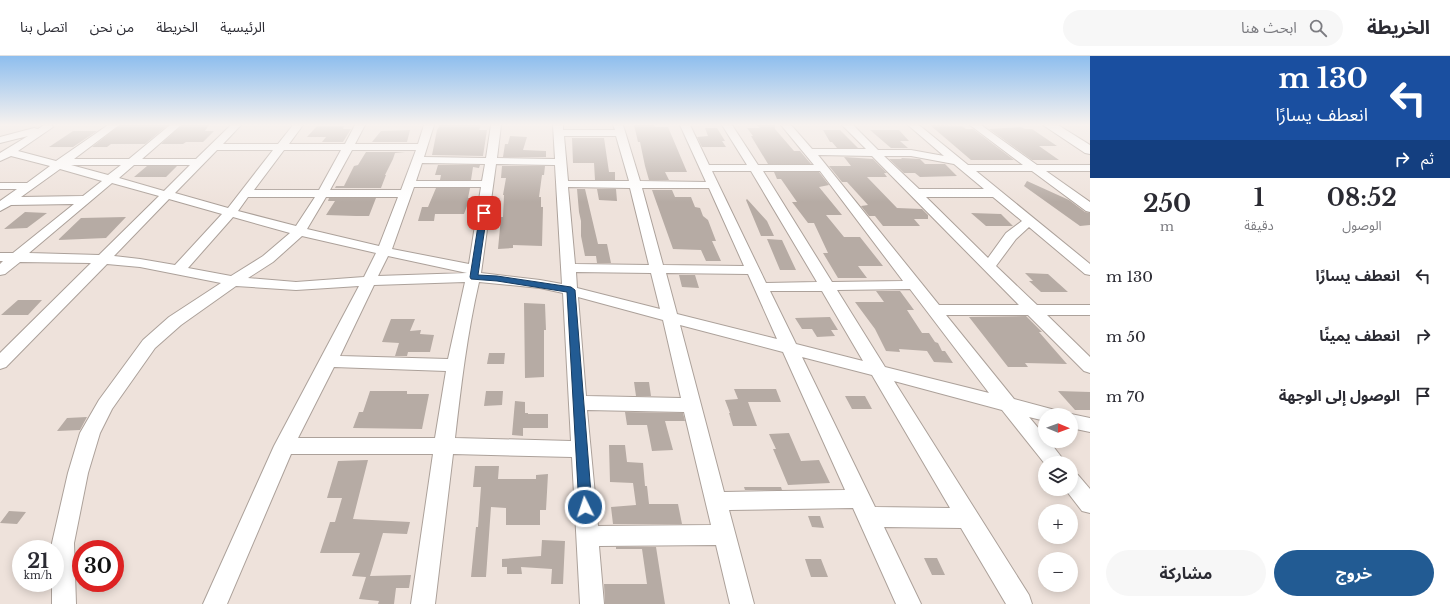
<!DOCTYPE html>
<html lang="ar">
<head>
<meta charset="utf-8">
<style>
	:root { --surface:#fff; --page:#f7f7f7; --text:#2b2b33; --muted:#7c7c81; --line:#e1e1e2; --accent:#225b93 }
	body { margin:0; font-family:"Libre Baskerville","Noto Sans Arabic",serif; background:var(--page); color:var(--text); direction:rtl; height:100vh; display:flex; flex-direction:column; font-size:15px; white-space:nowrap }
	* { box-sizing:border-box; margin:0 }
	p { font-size:13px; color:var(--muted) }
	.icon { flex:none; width:22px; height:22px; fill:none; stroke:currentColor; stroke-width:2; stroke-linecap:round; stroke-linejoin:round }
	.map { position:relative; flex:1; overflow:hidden; direction:ltr }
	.drawer { display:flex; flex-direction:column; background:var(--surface); width:360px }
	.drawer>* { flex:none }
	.guide { background:#1a4fa0; color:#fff; overflow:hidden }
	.needle { width:26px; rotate:91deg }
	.buttons { position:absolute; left:1038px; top:352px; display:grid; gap:8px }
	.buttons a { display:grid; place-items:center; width:40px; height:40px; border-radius:50%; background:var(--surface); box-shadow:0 2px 10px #0003; font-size:20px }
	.speed { position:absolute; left:12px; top:484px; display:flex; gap:8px; font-size:20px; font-weight:700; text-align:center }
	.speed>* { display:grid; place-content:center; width:52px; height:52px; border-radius:50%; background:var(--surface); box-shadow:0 2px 10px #0003; line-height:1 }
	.speed small { font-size:10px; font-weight:400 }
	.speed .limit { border:6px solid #d22; background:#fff; color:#111 }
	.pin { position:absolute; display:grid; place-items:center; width:34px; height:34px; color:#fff; margin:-17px; border-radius:8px; box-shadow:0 2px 6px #0006 }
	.me { position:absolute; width:44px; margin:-22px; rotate:356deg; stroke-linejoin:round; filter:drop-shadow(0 0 3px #0008) }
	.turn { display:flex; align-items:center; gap:14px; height:84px; padding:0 16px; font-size:18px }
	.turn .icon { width:52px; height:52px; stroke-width:2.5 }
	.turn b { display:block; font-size:28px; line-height:34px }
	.then { display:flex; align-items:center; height:38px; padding:0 16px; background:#0003; gap:8px; font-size:15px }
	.eta { display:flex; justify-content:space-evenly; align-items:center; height:68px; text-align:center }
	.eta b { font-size:24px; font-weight:700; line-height:28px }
	.primary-button { display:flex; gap:8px; margin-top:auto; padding:8px 16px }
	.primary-button a { flex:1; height:46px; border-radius:24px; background:var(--accent); color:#fff; font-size:16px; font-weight:700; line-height:46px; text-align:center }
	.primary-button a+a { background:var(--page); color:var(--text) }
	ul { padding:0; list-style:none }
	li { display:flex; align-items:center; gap:12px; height:60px; padding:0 16px }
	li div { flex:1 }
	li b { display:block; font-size:15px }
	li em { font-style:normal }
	header { display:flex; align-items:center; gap:24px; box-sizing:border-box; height:56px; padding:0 20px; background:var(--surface); border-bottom:1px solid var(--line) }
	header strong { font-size:19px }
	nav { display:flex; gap:22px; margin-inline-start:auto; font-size:14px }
	.search { width:280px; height:36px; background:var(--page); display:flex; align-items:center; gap:10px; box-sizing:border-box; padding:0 14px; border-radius:22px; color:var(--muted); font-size:15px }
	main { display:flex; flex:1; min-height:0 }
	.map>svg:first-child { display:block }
	.building { fill:#b6aba4 }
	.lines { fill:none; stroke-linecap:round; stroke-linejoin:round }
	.minor-casing { stroke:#aca19a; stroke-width:2 }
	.major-casing { stroke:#aca19a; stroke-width:2 }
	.minor { fill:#fff; fill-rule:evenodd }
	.major { fill:#fff; fill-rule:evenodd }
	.route { fill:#225b93; stroke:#163b60 }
</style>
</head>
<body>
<header>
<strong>الخريطة</strong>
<div class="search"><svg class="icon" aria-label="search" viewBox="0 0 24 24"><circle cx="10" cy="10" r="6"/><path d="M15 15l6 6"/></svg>ابحث هنا</div>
<nav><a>الرئيسية</a><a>الخريطة</a><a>من نحن</a><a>اتصل بنا</a></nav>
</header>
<main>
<section class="drawer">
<div class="guide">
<div class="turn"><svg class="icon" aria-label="left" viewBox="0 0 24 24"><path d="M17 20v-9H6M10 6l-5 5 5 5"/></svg><div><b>130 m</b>انعطف يسارًا</div></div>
<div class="then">ثم<svg class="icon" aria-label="right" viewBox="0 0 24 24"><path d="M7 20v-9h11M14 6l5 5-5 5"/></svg></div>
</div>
<div class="eta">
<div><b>08:52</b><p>الوصول</p></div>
<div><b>1</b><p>دقيقة</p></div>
<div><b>250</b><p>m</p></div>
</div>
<ul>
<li><svg class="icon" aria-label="left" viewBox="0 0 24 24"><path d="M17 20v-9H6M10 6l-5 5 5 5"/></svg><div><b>انعطف يسارًا</b></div><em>130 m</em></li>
<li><svg class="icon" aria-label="right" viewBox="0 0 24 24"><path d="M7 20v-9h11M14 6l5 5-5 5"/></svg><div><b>انعطف يمينًا</b></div><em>50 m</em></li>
<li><svg class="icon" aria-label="arrive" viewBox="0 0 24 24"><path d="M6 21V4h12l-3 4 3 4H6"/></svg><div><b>الوصول إلى الوجهة</b></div><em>70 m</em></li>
</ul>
<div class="primary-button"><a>خروج</a><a>مشاركة</a></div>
</section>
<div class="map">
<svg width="1090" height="548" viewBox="0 0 1090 548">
	<rect width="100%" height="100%" fill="#eee2db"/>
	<!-- building -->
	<path class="building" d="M120,69H168L145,88H111L107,91H92Z
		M182,69H209L205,75H214L203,86H186L183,88H161Z
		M440,69H481L479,74H487L483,100L432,99L437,74Z
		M634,69H654L655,71H668L687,116H665L669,124H649L645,110L640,86H638Z
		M757,69H775V73L794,95H800L811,108H768L751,80H753L747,72H760Z
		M930,69L962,70L966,73H973L1014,104H971Z
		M317,70H344L343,73H351L343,86H322L326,81H307Z
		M1021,71L1025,73H1032L1057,90H1039L1059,104H1032L989,73Z
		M705,72H717L725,85H722L726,91H702L697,81L708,80Z
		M410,74L407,86H372L381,75Z
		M823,74H840L858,92H837L832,86H830Z
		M870,74H899L909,85H900L908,92H891Z
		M73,75H97L73,91H49Z
		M510,80L527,81L523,94L546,95V101H503L505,88H508Z
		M572,82H604L609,116H615V124H595L594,107H573Z
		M366,96H405L395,97L393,103L385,119H386L381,132H335L336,130H344L354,110L358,109Z
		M844,101L873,103L887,117H884L887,121H867L897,152L922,153L928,159V163H914L920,170H883L875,160H869L861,150L868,149L847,126H842L829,110H851Z
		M901,102L920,103L925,108H945L957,120L920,121L915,117H904L889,103H902Z
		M438,109H480L479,112L473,111L471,124H440L441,119H435Z
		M147,110H177L166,121H134Z
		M502,110H545L544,119H542L539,141H541V151H543L542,190L513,189V192L498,193L501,161H503L504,139H503L506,122H501Z
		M774,116H819L829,129L819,131L842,159H826L844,181H860L883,210H858L867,222H838L823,197H828L814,167H808L792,146H797L781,123H777Z
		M1027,125L1069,144L1085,156L1090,157V169L1080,170L1024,130Z
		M436,132H470L468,142H470L464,158H435L434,165H418L422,151H428Z
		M577,133H585L598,188H607L611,207H597L596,200H585L581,180V165L579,156Z
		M597,133H616L617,145L599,144Z
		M652,134H672L675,141H691L695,151L700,152L703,160L708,164L716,185H712L721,205H706L701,194L673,193Z
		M329,142H376L369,160H356L326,159L335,145H328Z
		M747,143L767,165L774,180H761L746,144Z
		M25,156L47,157L27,172L4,173Z
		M971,157L1001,158L1013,170H986Z
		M126,161L106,182L58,184L81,162Z
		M767,183L782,184L796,214H780Z
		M1025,217L1048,218L1068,236H1041L1029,225H1033Z
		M679,219H695L699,232L682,231Z
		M876,235H900L914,254H907L922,277H929L935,286L938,287L942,295H945L953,307L934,306L927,295L899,293L900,296L886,295L875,273L855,246H884Z
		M18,244H42L28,259H1Z
		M524,247L545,248L546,274H544V321L525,322Z
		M1026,260L1042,276H1039L1067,308L1025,307L1028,311H1008L969,261Z
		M830,261L838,274H831L835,280L817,281L812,273H802L795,262Z
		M391,263H415L410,275L421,274L420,278L434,279L430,296H408L407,300H395L399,287L382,286Z
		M489,297H505L504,308H487Z
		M634,326H649L651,340H636Z
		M734,333H776L781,346H748L757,370H733L729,357H730L725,344L738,343Z
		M370,335H407V338H429L422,373L353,372L359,356H363Z
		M486,335H503L502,349L484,350Z
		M1058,335L1090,336V354H1075Z
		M845,340H865L872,353H852Z
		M515,345L525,346V357H528V358H548V372H523V380L512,379Z
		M625,356L683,357L685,365H665L673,394L652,395L647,369H627Z
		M87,361L80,374L57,375L67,362Z
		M789,377L801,405L819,404L830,427L788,429L773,393H776L769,378Z
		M609,389H625L627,406L643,407L645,430H647L649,448H678L682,468H613L611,451L636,449L633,427L610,426Z
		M368,404L353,463L410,466L407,478L383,477L370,520L411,519L409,532H396L394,548H378L379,545L359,543L366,521L352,520L360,497H320L330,466H335L342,442H327L338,405Z
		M475,410H499L498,423H536V419L548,418L546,454H540V469H506V452L491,451L486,521H471L476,471H478L481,431H473Z
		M744,431H781L782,434H745Z
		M9,455L26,456L17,468L0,467Z
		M808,460H820L824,472L812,471Z
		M542,484L565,485L563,528H551L552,513L521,511L522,518H507V511H502V503L541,500Z
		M616,491H656L665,548H605L604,528H647L642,493H616Z
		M924,502H937L945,519H932Z
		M805,503H821L828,521H811Z"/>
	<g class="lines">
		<defs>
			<path id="minor" d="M44,69H51L53,71L18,95L56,105L108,69H119L74,103H129L170,69H181L142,103H196L231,69H241L223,88H278L293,69H303L289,88H345L355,69H365L355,88H418L424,69H434L424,101L486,102L491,69H501L497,102L555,103L553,69H563V74H615L613,69H623L640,125L706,126L680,69H690L709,109H747L722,69H732L758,109H814L781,69H791L812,93H866L842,69H853L878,94H911L944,100L908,69H919L968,109H1023L970,69H981L1037,109H1090V115H1046L1090,146V156L1086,155L1032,115H976L1090,208V219L1085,218L1029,171L1016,183L996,210L1037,249H1090V259H1047L1090,301V317L1084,315L1028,259H946L1014,343L1055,354L1057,359H1045V365L1029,361L1045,380V385H1049L1066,407L1045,408L1002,354L894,325L1029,539L1032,548H1006L961,472L884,471L921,548H896L853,452L729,454L754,548H730L716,489L599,490L604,548H580L572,401L453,398L435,548H411L433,398H291L227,548H203L274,390L359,230L296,234L236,230L181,269L155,292L112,353L100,377L88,417L74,487L76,548H52V527H55V493H52V487L68,417L80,377L99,344L143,284L169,261L221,227L140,211L107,208L6,311L0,313V297L91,207L20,206L5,218L0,219V208L3,205H0V197H13L74,148L11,149L0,155V145L17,133H0V127H27L50,110L11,100L0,105V97L28,80L0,87V81L34,72L38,73ZM564,80H616L629,125H568ZM217,94H273L228,152L175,137ZM284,94H341L319,134H254ZM352,94H416L401,134H330ZM818,99L872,100L1019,249H939ZM884,100H911L954,108L984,133H919ZM422,107L485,108L482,125H416ZM496,108L555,109L562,228L540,224L481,217ZM71,109H121L108,119ZM134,109H190L164,135L119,122ZM60,113L102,125L83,140L21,141ZM712,115H751L817,226L766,227ZM763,115H820L903,225L832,226ZM112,127L159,140L99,199L29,197ZM414,131H481L469,208L392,193ZM568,131L630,132L649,209L575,208ZM642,132H709L744,210L663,209ZM248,141H315L296,170L238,155ZM326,141H398L379,190L307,173ZM926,141H993L1022,165L1006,177L988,202ZM169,143L222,158L175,209L140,203L114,200ZM233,161L290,177L263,200L231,220L188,212ZM302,180L376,197L364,221L296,226L248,222L273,206ZM388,200L467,217L378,220ZM576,216L651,217L660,253L577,232ZM666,217L748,218L777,283L677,258ZM465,226L448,303L340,300L374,229ZM479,226L540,232L563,237L571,385L455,382C461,330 467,278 479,226ZM910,233L989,337L885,311L837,234ZM770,235H822L863,305L796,288ZM578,241L663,264L681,342L586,340ZM680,269L783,296L845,434L724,436ZM802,301L872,319L950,452L875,451ZM334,311L446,315L435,382H298ZM587,354L684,356L711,469L598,470Z
				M1071,358L1090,362V376L1071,372V359H1067Z
				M1071,416L1078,419L1090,433V457L1082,455L1065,433H1071Z"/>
			<path id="major" d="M1043,69H1058L1090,89V98L1085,97Z"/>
		</defs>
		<!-- minor casing -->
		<use href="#minor" class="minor-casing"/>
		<!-- major casing -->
		<use href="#major" class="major-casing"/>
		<!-- minor -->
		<use href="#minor" class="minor"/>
		<!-- major -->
		<use href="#major" class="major"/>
	</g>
	<!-- sky -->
	<linearGradient id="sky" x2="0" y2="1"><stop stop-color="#8ebeee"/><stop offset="0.47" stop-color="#f7f2ef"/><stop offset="1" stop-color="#f7f2ef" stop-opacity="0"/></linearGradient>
	<rect width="1090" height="146" fill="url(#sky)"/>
	<!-- route -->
	<path class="route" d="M484,154L487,157L478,219L497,220L571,231L575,234L592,451L590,455L585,457L581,455L579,451L567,236L497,225L471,223L470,221L480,157Z"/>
</svg>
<div class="buttons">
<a><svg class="needle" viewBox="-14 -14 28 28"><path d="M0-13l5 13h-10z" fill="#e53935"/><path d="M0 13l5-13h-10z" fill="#7c7c81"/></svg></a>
<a><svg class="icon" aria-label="layers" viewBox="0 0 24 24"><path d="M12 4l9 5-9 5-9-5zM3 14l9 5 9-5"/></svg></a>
<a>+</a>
<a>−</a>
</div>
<div class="speed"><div>21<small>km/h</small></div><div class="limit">30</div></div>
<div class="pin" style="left:484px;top:157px;background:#d93025"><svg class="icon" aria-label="arrive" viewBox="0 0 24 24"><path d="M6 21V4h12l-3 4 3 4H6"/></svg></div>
<svg class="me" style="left:585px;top:451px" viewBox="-20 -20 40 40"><circle r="17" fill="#225b93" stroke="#fff" stroke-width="3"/><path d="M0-11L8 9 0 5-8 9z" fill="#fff"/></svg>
</div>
</main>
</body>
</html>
